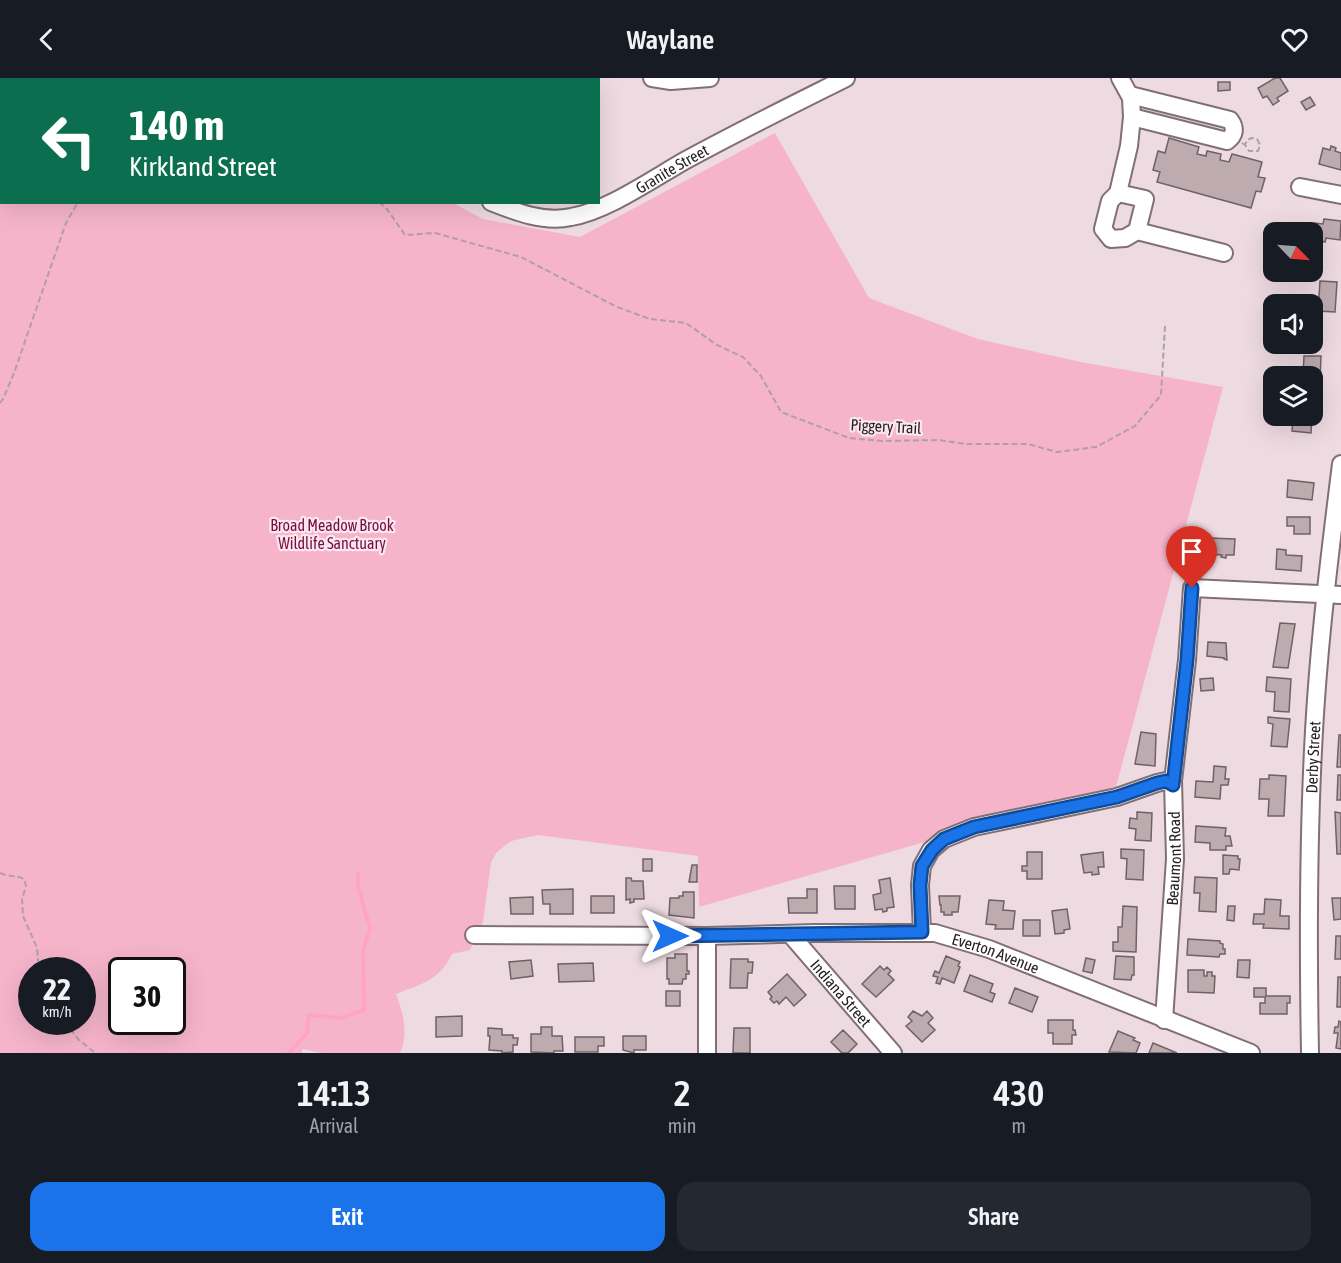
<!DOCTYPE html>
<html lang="en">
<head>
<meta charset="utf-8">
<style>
	:root { --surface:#171b24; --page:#242831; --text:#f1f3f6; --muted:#9ea1a6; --accent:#1a73e8 }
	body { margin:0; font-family:"Asap Condensed",sans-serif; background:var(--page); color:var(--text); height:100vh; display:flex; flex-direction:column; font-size:22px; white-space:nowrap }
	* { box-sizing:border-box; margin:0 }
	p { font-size:20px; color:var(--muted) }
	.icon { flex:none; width:33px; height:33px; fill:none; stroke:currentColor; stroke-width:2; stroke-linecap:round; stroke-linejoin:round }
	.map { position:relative; height:975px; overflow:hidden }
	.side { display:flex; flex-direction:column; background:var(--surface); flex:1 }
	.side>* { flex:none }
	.banner { position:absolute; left:0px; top:0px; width:600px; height:126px; box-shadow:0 6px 24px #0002; background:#0b6e4f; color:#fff; overflow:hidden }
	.needle { width:39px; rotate:115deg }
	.controls { position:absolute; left:1263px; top:144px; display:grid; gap:12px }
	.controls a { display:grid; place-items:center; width:60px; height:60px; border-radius:12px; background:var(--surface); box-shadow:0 6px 24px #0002; font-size:30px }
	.speed { position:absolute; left:18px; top:879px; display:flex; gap:12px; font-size:30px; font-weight:700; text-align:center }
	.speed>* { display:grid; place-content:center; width:78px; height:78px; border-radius:50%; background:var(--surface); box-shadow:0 6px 24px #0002; line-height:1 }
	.speed small { font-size:15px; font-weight:400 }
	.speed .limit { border:3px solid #111; border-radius:9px; background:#fff; color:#111 }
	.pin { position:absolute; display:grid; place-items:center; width:51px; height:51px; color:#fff; margin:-62px -26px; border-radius:50% 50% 50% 0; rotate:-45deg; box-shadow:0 0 6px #0007 }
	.pin .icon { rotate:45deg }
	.me { position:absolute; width:66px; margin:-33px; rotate:90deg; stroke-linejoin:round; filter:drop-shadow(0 0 4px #0008) }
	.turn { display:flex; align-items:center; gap:21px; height:126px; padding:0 30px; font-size:27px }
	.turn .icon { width:78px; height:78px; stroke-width:2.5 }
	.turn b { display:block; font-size:42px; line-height:51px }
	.eta { display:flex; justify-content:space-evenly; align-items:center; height:102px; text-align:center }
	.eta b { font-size:36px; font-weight:600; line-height:42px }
	.action { display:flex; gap:12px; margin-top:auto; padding:12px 30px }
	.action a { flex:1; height:69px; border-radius:18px; background:var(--accent); color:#fff; font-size:24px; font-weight:600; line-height:69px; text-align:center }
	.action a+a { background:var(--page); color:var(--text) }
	header { display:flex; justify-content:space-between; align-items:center; height:78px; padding:0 30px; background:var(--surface); font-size:27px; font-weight:600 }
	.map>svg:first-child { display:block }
	.green { fill:#f6b4ca; fill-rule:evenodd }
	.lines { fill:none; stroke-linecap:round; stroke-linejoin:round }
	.stream { stroke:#ffa4c5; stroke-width:4 }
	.building { fill:#bdabb0; stroke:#716166; stroke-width:1.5 }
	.minor-casing { stroke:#807075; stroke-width:20 }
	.path { stroke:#b0a0a5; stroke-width:2; stroke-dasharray:6 3; stroke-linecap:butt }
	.minor { stroke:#fff; stroke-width:16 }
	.route-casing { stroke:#114b97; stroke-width:15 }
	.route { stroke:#1a73e8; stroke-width:10 }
	.labels { text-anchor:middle; stroke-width:4.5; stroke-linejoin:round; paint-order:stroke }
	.street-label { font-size:16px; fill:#282123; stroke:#fbe8ee }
	.park-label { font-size:16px; fill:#770d43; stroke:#fbe8ee }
</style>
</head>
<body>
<header><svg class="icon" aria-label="back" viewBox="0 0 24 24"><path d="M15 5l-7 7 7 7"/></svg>Waylane<svg class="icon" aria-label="heart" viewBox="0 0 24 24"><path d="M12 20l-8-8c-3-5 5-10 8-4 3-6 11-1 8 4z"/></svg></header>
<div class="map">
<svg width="1341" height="975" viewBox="0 0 1341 975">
	<rect width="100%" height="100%" fill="#eedbe1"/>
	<!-- green -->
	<path class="green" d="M0,0L277,1L2,2V124L453,125L483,141L580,159L775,55L869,220L978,261L1081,284L1223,309L1116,709L699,829L698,778L538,757L511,763L497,774L491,784L483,844L470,872L452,876C439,903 423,905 396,916C403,935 409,955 400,975H322L302,971V975H0ZM32,892H82V944H32ZM122,892H172V944H122Z"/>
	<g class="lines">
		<!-- stream -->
		<path class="stream" d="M289,975L307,955L309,937L340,940L364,932L363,873L370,850L358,809V796"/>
	</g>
	<!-- building -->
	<path class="building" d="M1275,0H1280L1288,13L1277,20L1279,23L1273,27L1267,18L1263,20L1258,10Z
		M1218,4H1230V12L1218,13Z
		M1310,19L1315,27L1306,32L1301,24Z
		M1169,60L1199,69L1197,76L1206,78L1207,73L1221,76L1220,82L1229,84L1232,76L1262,84L1258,99L1265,100L1261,114L1256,113L1251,130L1157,104L1160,94L1153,92L1158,73L1165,75Z
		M1331,68L1336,70L1335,73L1341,75V92L1319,86L1323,70L1330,72Z
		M1324,141L1341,143L1340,162L1326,160L1325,164L1320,163L1322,154L1314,153L1315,145L1323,146Z
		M1320,203L1337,204L1335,234L1318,233Z
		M1304,278H1321L1320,303H1312V298H1303Z
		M1293,338H1312L1311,355L1292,353Z
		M1288,402L1314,405L1312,422L1287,419Z
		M1287,439H1310V456H1294V448H1287Z
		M1209,460L1235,461L1234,477H1226V480L1221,479L1222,477L1208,476Z
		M1277,471L1286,472V477L1302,478L1301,493L1276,491Z
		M1280,545L1295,546L1288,590L1273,589Z
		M1208,564L1226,565L1227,582L1224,581V580L1207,578Z
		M1267,599L1291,601L1289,634L1274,633L1275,614L1266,613Z
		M1213,600L1214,612L1201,613L1200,601Z
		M1268,639L1290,641L1287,669L1271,668L1273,646L1268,645Z
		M1141,654L1156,656L1155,688L1135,686Z
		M1339,657H1341V689H1337Z
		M1214,688L1226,689L1225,701H1229L1228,707H1221L1220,721L1195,719L1196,703L1213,704Z
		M1269,697L1286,698L1284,738H1268L1269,721H1259L1260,701H1269Z
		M1338,697H1341V722H1337Z
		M1137,734L1152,735L1151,763L1135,762L1136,751L1129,750L1130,740L1137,741Z
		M1335,734L1341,735V776H1337Z
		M1196,748L1226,750L1225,758H1230L1232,768H1226V772H1210V765L1195,764Z
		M1121,771L1144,772L1143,802L1126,801L1127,781L1121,780Z
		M1027,774H1042V801H1027V793H1022V788H1027Z
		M1103,774L1104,789H1098L1099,796L1092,797V794L1084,795L1081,777Z
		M1223,777L1238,778V781H1240L1239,792L1230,791L1229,796H1223Z
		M643,781H652V793H643Z
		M692,787H697V804H689Z
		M1195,799L1217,800L1216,834L1199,833L1200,815H1194Z
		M626,800H631L632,803H643L644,821H634V824L630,825V821L626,822Z
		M890,800L894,829L887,830V833L883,834L882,831L875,832L873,817L881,815L879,802Z
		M834,808H855V831H835Z
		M573,811V836H550V826H543L542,812Z
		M807,811H817V835H789L788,820H807Z
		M683,814H694V840L669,837L670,820H679V818H683Z
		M591,818H614V835H591Z
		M939,818H960L958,834H952V837H944V834H941V827H940Z
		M533,819V836H511L510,820Z
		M1332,820H1341V841L1334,842Z
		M1265,821L1281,822L1280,838H1289V851L1263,850L1264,846H1253L1254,836H1264Z
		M989,822L1004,823L1003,832L1015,833L1013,851H995L996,847L986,846Z
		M1123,828L1137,829L1136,874L1113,873V864H1118V849H1122Z
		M1228,828H1235L1234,843L1227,842Z
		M1067,831L1070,851L1064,852V855L1055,856L1052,833Z
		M1023,842H1040V858H1023Z
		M1336,858H1341V881H1335Z
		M1188,861L1220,863V865L1223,866V871H1225V876H1220L1219,879L1187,877Z
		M675,876H687V893H689V896H686V901H683L682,906H669V901H667V880H675Z
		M946,878L960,884L958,888L960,889L954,905L942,900L940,906L936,905L938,899L933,898L935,893L939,895Z
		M1116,878L1134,879V897H1132L1131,902L1114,901Z
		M1086,880L1095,882L1092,895L1083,893Z
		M731,881H748V884H753L752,895H748L747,910H730Z
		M531,882L533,898L511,901L509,884Z
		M1238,882H1250L1249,900L1237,899Z
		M593,885L594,903L559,904L558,886Z
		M880,888L884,892L887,889L891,893L888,896L894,902L876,919L862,906Z
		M1188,892H1204V898H1207V894H1212V898H1215L1214,915L1188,914Z
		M787,896L806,917L794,928L786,919L779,926L777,923L774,925L770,921L772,919L768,914Z
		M970,897L993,906L990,914L995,916L992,924L964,913Z
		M1338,899H1341V929H1337Z
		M1015,910L1038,919L1032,934L1009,925Z
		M1254,910H1266V918H1290V925H1287V936H1260V925H1265V919H1254Z
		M666,913H680V928H666Z
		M913,933L922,938L927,933L933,940L928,945L935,952L922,964L906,948L912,943L908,939Z
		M462,938V958L436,959V939Z
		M1048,942H1073V952H1075L1076,957H1072V966H1053V955H1048Z
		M1339,943L1341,944V971L1336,970L1338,955H1334L1335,949H1338Z
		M541,949H552V958H562L563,973H554V975L531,974V956H541Z
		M488,950L502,951V957H513V960H518L517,967H513V974L502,975V973L489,972L490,958H488Z
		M734,950H750V975H733Z
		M843,952L857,966L848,975H842L831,964Z
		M1118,953L1135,960L1133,962L1140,965L1136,975L1109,974Z
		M623,958H646V972H634V975L623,972Z
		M575,959H604V968H598V974H575Z
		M1153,965L1177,975H1149Z"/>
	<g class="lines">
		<defs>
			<g id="minor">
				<path d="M296,0L297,2"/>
				<path d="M652,0L671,3L710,0"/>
				<path d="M1130,17L1230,42C1236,50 1235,57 1227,63L1132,39"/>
				<path d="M1300,109L1341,117"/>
				<path d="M1118,115L1145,121L1137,153L1125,160L1111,161L1103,151L1110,123L1118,115L1129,68L1132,39L1131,20L1120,0"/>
				<path id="s1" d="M491,124C516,134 544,145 571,139C607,133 654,100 686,82C739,53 792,27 846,0"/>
				<path d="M1137,153L1224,175"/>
				<path d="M922,854L920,807L922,788L931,772L944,761L974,749L1117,719L1157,705L1166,703L1173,707"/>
				<path id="s2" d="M790,856L893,975"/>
				<path id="s3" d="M474,857L707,858L815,855H935L989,871L1251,975"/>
				<path id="s4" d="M1164,942L1175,781L1173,703L1187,582L1192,510L1341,517"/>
				<path d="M707,975V858"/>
				<path id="s5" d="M1310,975C1308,867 1308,760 1314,653C1319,563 1330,474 1341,386"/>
			</g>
		</defs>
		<!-- minor casing -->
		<use href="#minor" class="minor-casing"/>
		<!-- path -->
		<path class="path" d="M221,0L223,2
			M111,2L112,0
			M1242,65L1245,67L1249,73H1258L1260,67L1257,61L1252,60L1247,62L1245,67
			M379,124L387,131L405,157L435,155L521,179L617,229L650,241L686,245L717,267L743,279L761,298L781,334L849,360L882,363L939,362L965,366H1028L1057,374L1096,369L1135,348L1161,317L1165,248
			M0,325L3,321L14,295L66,145L78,124
			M0,795C8,799 16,797 24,801L26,808L22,821L23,838L37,870L39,892
			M65,944L78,961L95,975"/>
		<!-- minor -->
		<use href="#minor" class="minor"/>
	</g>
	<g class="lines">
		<defs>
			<path id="route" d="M670,858L922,854L920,807L922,788L932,772L944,761L974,749L1117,719L1157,705L1166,703L1173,707L1187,582L1192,510"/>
		</defs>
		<!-- route casing -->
		<use href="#route" class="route-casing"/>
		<!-- route -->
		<use href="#route" class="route"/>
	</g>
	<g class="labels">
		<!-- street labels -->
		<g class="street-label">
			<text dy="6" stroke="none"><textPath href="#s1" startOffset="195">Granite Street</textPath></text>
			<text transform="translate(886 348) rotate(3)" y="6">Piggery Trail</text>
			<text dy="6" stroke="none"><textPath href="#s5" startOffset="296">Derby Street</textPath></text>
			<text dy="6" stroke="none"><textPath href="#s4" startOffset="162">Beaumont Road</textPath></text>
			<text dy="6" stroke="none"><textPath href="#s3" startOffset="525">Everton Avenue</textPath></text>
			<text dy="6" stroke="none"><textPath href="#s2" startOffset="78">Indiana Street</textPath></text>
		</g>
		<!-- park labels -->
		<g class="park-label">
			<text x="332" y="453">Broad Meadow Brook<tspan x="332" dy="18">Wildlife Sanctuary</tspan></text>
		</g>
	</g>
</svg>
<div class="controls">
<a><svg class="needle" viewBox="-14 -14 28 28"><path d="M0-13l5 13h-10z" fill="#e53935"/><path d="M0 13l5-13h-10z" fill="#9ea1a6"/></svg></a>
<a><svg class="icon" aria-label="sound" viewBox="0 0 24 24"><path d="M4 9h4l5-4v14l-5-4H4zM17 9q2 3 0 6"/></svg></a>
<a><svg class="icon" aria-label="layers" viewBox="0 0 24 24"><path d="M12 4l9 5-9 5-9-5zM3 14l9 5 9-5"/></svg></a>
</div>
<div class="speed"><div>22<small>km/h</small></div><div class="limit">30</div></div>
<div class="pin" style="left:1192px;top:510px;background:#d93025"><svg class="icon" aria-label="arrive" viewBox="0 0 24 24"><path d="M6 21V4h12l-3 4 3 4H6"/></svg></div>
<svg class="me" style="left:670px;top:858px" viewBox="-20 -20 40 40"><path d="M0-17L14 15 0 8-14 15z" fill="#1a73e8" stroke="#fff" stroke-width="4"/></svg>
<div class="banner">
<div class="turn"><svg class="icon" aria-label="left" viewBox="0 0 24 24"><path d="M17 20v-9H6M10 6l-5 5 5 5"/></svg><div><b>140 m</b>Kirkland Street</div></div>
</div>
</div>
<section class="side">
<div class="eta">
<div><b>14:13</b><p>Arrival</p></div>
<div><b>2</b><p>min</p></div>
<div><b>430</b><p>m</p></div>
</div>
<div class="action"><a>Exit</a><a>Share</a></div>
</section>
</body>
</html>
